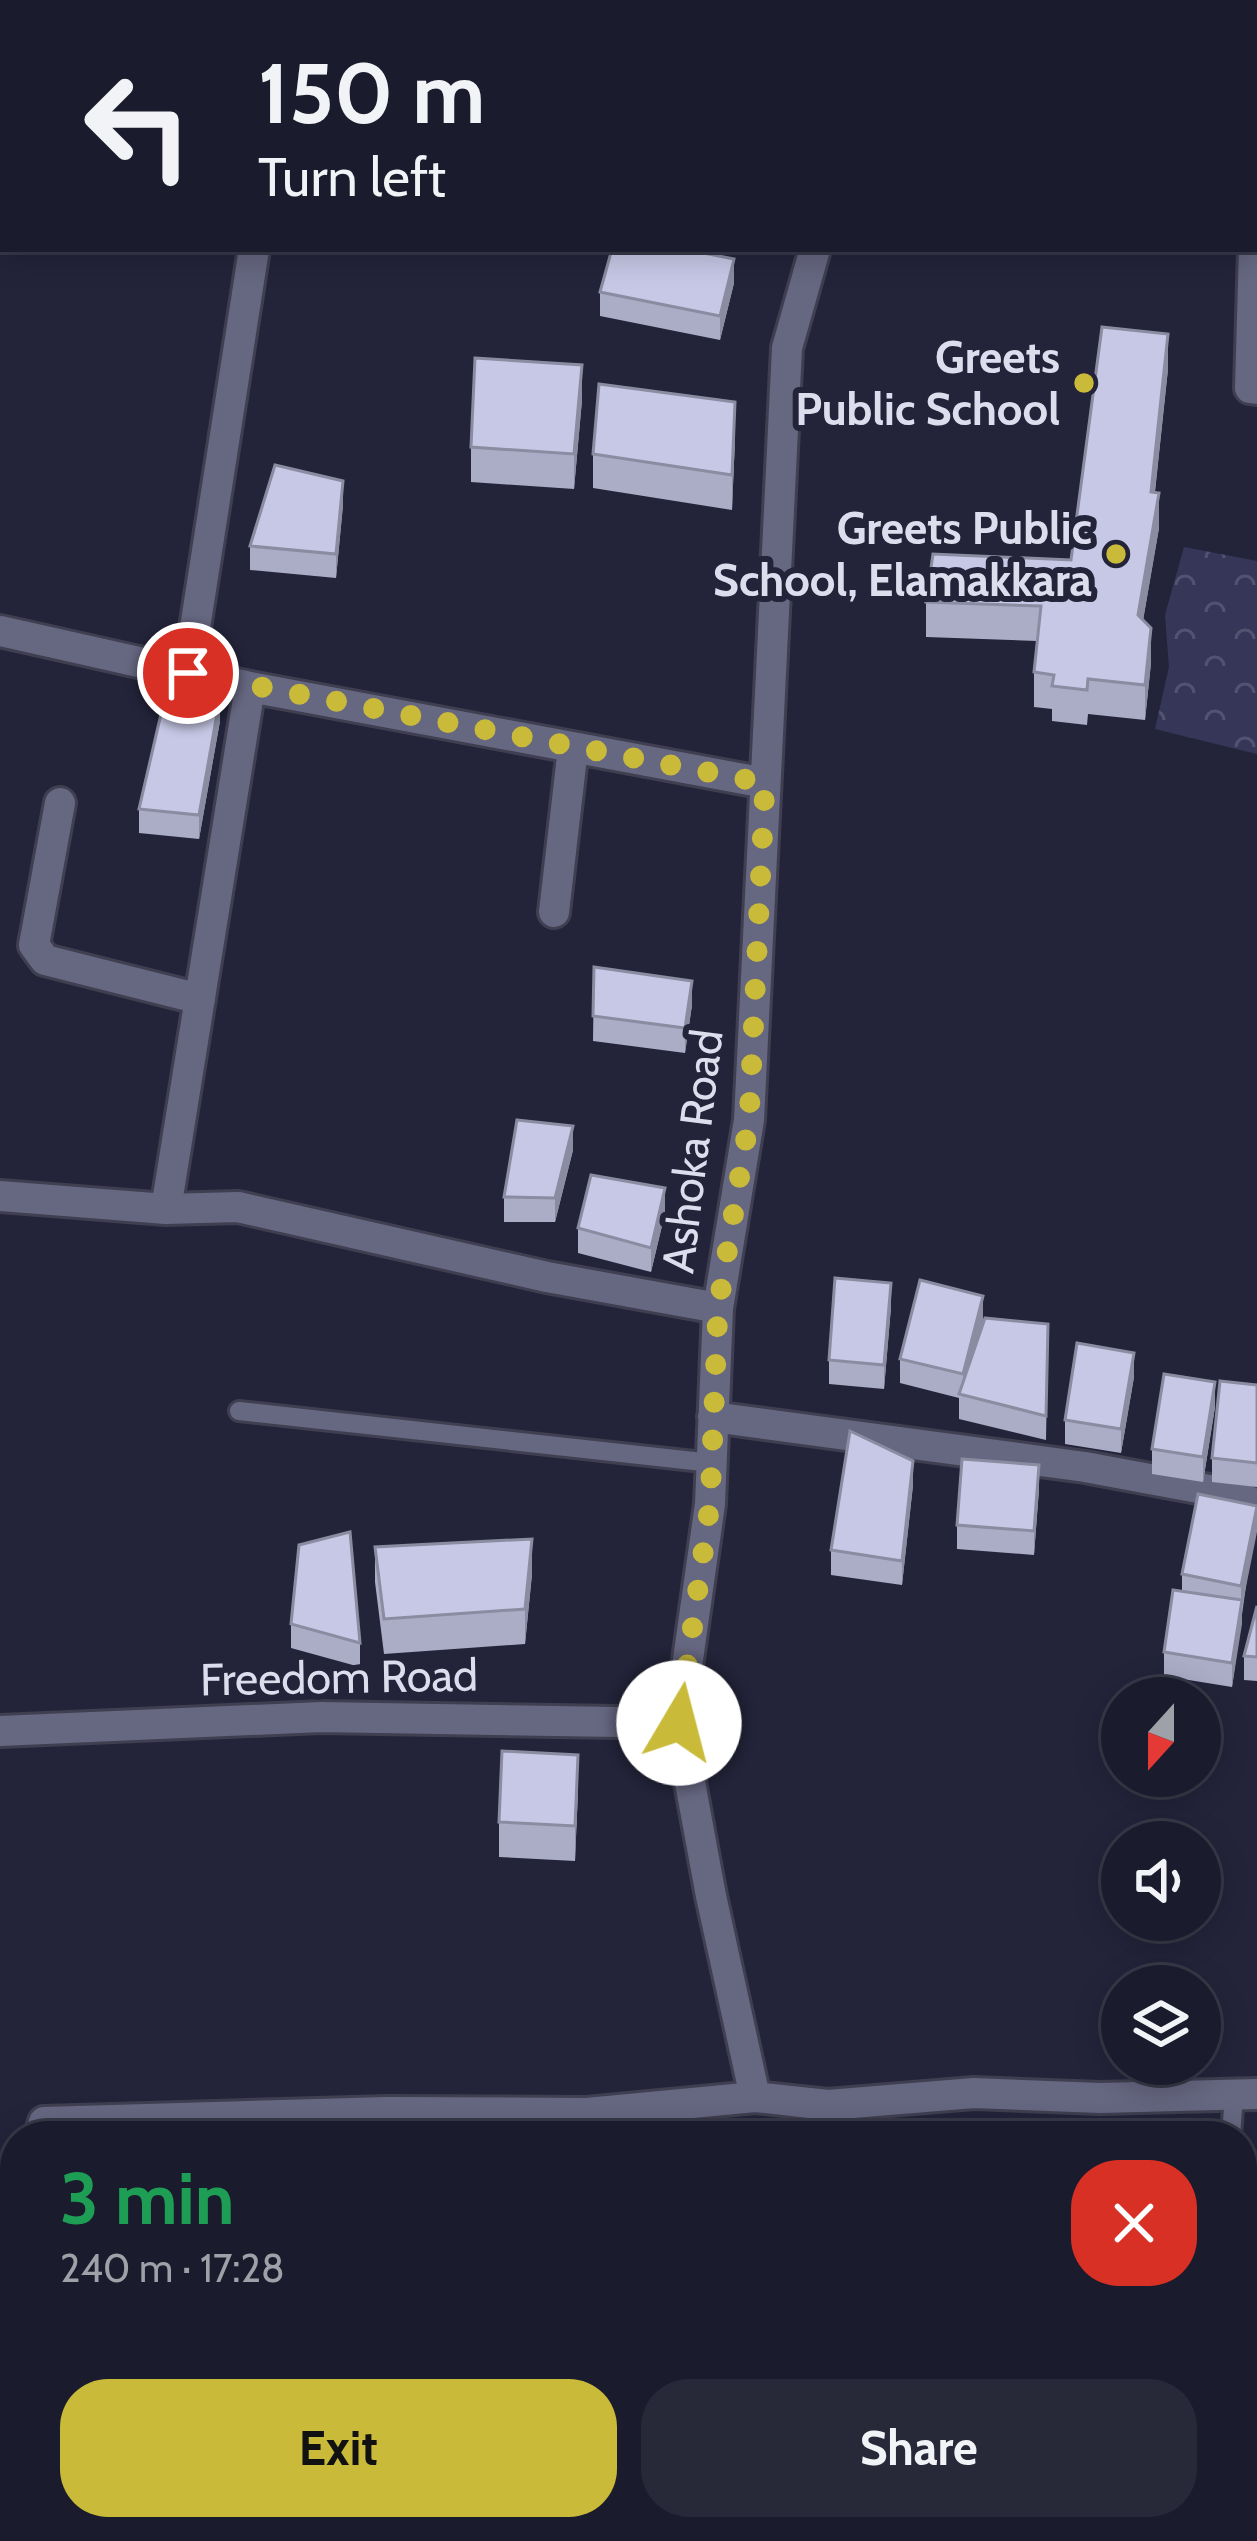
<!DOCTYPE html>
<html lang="en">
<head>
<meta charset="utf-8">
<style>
	:root { --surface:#1a1b2c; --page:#272838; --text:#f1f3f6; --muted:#9fa1a9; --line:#383948; --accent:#c9ba3a }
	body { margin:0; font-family:Cabin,sans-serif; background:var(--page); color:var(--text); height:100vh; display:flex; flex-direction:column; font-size:45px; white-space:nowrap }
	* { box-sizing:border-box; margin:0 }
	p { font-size:39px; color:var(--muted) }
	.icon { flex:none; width:66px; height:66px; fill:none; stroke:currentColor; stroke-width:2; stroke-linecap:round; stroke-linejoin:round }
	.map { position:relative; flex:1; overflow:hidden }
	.details { position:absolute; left:0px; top:2121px; width:1257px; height:420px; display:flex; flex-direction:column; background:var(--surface); border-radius:48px 48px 0 0; box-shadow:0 6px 30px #0003,0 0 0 3px var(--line) }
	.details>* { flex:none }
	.top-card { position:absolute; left:0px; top:0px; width:1257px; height:252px; box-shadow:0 6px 30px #0003,0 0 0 3px var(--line); background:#1a1b2c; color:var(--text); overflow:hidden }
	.needle { width:78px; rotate:201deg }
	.tools { position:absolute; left:1101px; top:1677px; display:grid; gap:24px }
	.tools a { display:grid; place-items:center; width:120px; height:120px; border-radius:50%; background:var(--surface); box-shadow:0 6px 30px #0003,0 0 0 3px var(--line); font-size:60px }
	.pin { position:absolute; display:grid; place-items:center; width:102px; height:102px; color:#fff; margin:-51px; border:6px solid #fff; border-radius:50%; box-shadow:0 3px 12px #0007 }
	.me { position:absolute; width:132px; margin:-66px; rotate:8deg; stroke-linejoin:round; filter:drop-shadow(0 0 9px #0008) }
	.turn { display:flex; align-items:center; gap:42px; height:252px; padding:0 60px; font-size:54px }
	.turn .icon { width:156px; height:156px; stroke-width:2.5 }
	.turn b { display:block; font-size:84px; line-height:102px }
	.round { display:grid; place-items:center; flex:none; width:126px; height:126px; border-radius:48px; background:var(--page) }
	.overview { display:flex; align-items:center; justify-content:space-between; height:204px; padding:0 60px }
	h1 { font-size:72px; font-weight:700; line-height:90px; color:#1e9e55 }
	.button { display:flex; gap:24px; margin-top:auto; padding:24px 60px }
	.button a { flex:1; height:138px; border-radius:48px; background:var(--accent); color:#111; font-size:48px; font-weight:700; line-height:138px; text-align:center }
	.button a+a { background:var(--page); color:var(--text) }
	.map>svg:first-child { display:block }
	.forest { fill:url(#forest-crowns) }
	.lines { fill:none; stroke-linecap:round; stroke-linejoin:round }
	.lane-casing { stroke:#3f3f51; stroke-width:24 }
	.street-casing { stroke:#3f3f51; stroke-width:36 }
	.lane { stroke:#666781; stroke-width:18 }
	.street { stroke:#666781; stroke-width:30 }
	.wall { fill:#abacc6 }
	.shaded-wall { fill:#8b8ca1 }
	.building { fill:#c7c8e6; stroke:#8b8ca1; stroke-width:3 }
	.route { stroke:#c9ba3a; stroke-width:21; stroke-dasharray:0 37.8 }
	.poi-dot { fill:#c9ba3a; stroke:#23243a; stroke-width:4.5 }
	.labels { text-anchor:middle; stroke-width:12; stroke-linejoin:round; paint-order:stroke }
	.poi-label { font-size:45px; font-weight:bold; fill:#dddeed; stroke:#23243a; text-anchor:end }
	.street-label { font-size:45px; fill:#dddeed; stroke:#23243a }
</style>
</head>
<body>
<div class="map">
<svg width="1257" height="2541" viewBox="0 0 1257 2541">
	<defs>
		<pattern id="forest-crowns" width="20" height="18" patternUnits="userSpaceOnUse" patternTransform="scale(3)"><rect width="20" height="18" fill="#363659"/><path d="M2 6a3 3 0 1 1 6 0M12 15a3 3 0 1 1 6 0" fill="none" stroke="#535371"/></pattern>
	</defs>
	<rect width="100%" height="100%" fill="#23243a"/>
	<!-- forest -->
	<path class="forest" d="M1184,547L1257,561V754L1155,729L1169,667L1165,615Z"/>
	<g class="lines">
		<defs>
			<path id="lane" d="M239,1411L712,1463
				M1231,2136L1234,2094"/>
			<path id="street" d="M88,3L94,0
				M278,3V0
				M929,3V0
				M996,3L1016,0
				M0,37L3,36
				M1254,246L1257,149
				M815,249L787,348L749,1120L718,1308L710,1504L679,1723L711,1896L755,2097L828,2105L827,2136
				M1254,249L1250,388L1257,389
				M0,631L250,687L765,783
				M188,673L254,249
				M60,803L34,945L45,960L200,999
				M554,912L573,748
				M0,1196L166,1209L250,687
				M166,1209L238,1207L547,1277L718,1308
				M713,1417L1085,1467L1236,1495L1257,1505
				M0,1731L321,1717L679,1723
				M828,2105L974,2093L1100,2098L1257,2094
				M40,2136L44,2122L387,2112L587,2113L755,2097
				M10,2541L15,2213
				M795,2541L798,2526"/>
		</defs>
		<!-- lane casing -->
		<use href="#lane" class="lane-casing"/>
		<!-- street casing -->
		<use href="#street" class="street-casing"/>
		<!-- lane -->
		<use href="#lane" class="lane"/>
		<!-- street -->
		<use href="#street" class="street"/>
	</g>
	<!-- wall -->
	<path class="wall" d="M0,68H3V181H0Z
		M734,283L720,340L600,316V292Z
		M1168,369L1155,492L1159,528L1143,620L1151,663L1145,720L1088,714L1087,725L1052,721V709L1034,707V672L1037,641L926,637V602L1071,560Z
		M582,400L574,489L471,482V447Z
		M735,437L732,510L593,488V454Z
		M343,505L336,578L250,570V546Z
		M220,721L199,839L139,833V809Z
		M594,967L692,1005L685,1053L593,1041Z
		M573,1150L555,1222H504V1197Z
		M665,1213L651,1272L578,1253V1228Z
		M891,1307L884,1389L829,1384V1360Z
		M983,1320L978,1339L1048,1324L1046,1440L959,1419V1398L900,1383V1359Z
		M1134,1377L1121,1453L1065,1444V1420Z
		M1257,1385V1487L1212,1482V1458Z
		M1215,1407L1203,1482L1152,1474V1449Z
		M913,1485L902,1585L831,1575V1550Z
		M1039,1489L1034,1555L957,1549V1525Z
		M1257,1506L1232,1687L1164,1676V1652L1182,1591V1574Z
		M375,1547L532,1574L525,1644L384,1654L375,1582Z
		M1257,1606V1681L1244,1680V1656Z
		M291,1624L360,1643V1667L291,1648Z
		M578,1789L575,1861L499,1857V1822Z"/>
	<!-- shaded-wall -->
	<path class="shaded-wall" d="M734,259V283L720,340V316Z
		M1168,334V369L1151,527V492Z
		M582,365V400L574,489V454Z
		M735,402V437L732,510V475Z
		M343,481V505L336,578V554Z
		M1159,493V528L1138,650V615Z
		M1151,628V663L1145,720V685Z
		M220,697V721L199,839V815Z
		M692,981V1005L685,1053V1028Z
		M573,1126V1150L555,1222V1198Z
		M665,1188V1213L651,1272V1248Z
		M891,1283V1307L884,1389V1365Z
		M983,1296V1320L963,1399V1374Z
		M1134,1353V1377L1121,1453V1429Z
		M1215,1382V1407L1203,1482V1457Z
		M913,1461V1485L902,1585V1561Z
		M1039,1465V1489L1034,1555V1531Z
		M1257,1508V1532L1242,1607V1624L1232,1687V1663L1241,1604V1586Z
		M532,1539V1574L525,1644V1609Z
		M578,1755V1789L575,1861V1826Z"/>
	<!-- building -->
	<path class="building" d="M588,0H772V3H589Z
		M0,68H3V156H0Z
		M612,249H683L734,259L720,316L600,292Z
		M1102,327L1168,334L1151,492L1159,493L1138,615L1151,628L1145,685L1088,679L1087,690L1052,686L1054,675L1034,672L1041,606L926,602L933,554L1071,560Z
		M475,358L582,365L574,454L471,447Z
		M599,384L735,402L732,475L593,454Z
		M275,465L343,481L336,554L250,546Z
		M167,688L220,697L199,815L139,809Z
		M594,967L692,981L685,1028L593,1016Z
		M517,1120L573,1126L555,1198L504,1197Z
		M591,1175L665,1188L651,1248L578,1228Z
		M835,1278L891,1283L884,1365L829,1360Z
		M920,1280L983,1296L963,1374L900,1359Z
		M985,1318L1048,1324L1046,1416L959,1394Z
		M1077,1343L1134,1353L1121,1429L1065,1420Z
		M1164,1374L1215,1382L1203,1457L1152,1449Z
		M1220,1381L1257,1385V1463L1212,1458Z
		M850,1431L913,1461L902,1561L831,1550Z
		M962,1459L1039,1465L1034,1531L957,1525Z
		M1198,1494L1257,1506L1241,1586L1182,1574Z
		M350,1532L360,1643L291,1624L299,1545Z
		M532,1539L525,1609L384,1619L375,1547Z
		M1173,1590L1242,1600L1232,1663L1164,1652Z
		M1257,1606V1657L1244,1656Z
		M502,1751L578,1755L575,1826L499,1822Z"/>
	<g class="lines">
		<!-- route -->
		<path class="route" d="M188,673L765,783L749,1120L718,1308L710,1504L679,1723"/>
	</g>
	<!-- markers -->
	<g class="poi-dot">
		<circle cx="1084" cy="383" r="12"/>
		<circle cx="1116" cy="554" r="12"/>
	</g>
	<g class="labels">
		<!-- poi labels -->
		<g class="poi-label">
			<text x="1060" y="373">Greets<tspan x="1060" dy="52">Public School</tspan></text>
			<text x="1092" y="544">Greets Public<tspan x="1092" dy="52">School, Elamakkara</tspan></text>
		</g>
		<!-- street labels -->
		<g class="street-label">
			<text transform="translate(692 1151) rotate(-83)" y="16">Ashoka Road</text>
			<text transform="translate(339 1677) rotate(-1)" y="16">Freedom Road</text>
		</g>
	</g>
</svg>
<div class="tools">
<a><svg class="needle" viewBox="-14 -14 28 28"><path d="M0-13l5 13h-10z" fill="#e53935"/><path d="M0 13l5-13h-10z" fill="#9fa1a9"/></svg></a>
<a><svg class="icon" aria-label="sound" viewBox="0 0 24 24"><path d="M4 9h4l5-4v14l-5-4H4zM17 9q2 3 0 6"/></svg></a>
<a><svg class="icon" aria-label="layers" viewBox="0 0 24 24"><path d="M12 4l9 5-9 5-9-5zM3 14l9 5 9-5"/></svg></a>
</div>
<div class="pin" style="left:188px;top:673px;background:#d93025"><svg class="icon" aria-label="arrive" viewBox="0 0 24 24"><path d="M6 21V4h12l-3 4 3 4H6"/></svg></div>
<svg class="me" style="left:679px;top:1723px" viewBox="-20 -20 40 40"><circle r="19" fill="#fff"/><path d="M0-13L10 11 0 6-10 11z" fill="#c9ba3a"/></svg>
<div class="top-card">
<div class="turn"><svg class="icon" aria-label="left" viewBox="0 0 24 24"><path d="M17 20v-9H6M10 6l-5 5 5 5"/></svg><div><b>150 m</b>Turn left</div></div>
</div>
<section class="details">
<div class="overview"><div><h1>3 min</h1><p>240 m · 17:28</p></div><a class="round" style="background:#d93025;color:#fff"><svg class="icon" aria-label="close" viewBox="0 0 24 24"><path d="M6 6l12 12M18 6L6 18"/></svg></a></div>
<div class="button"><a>Exit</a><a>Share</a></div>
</section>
</div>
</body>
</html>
